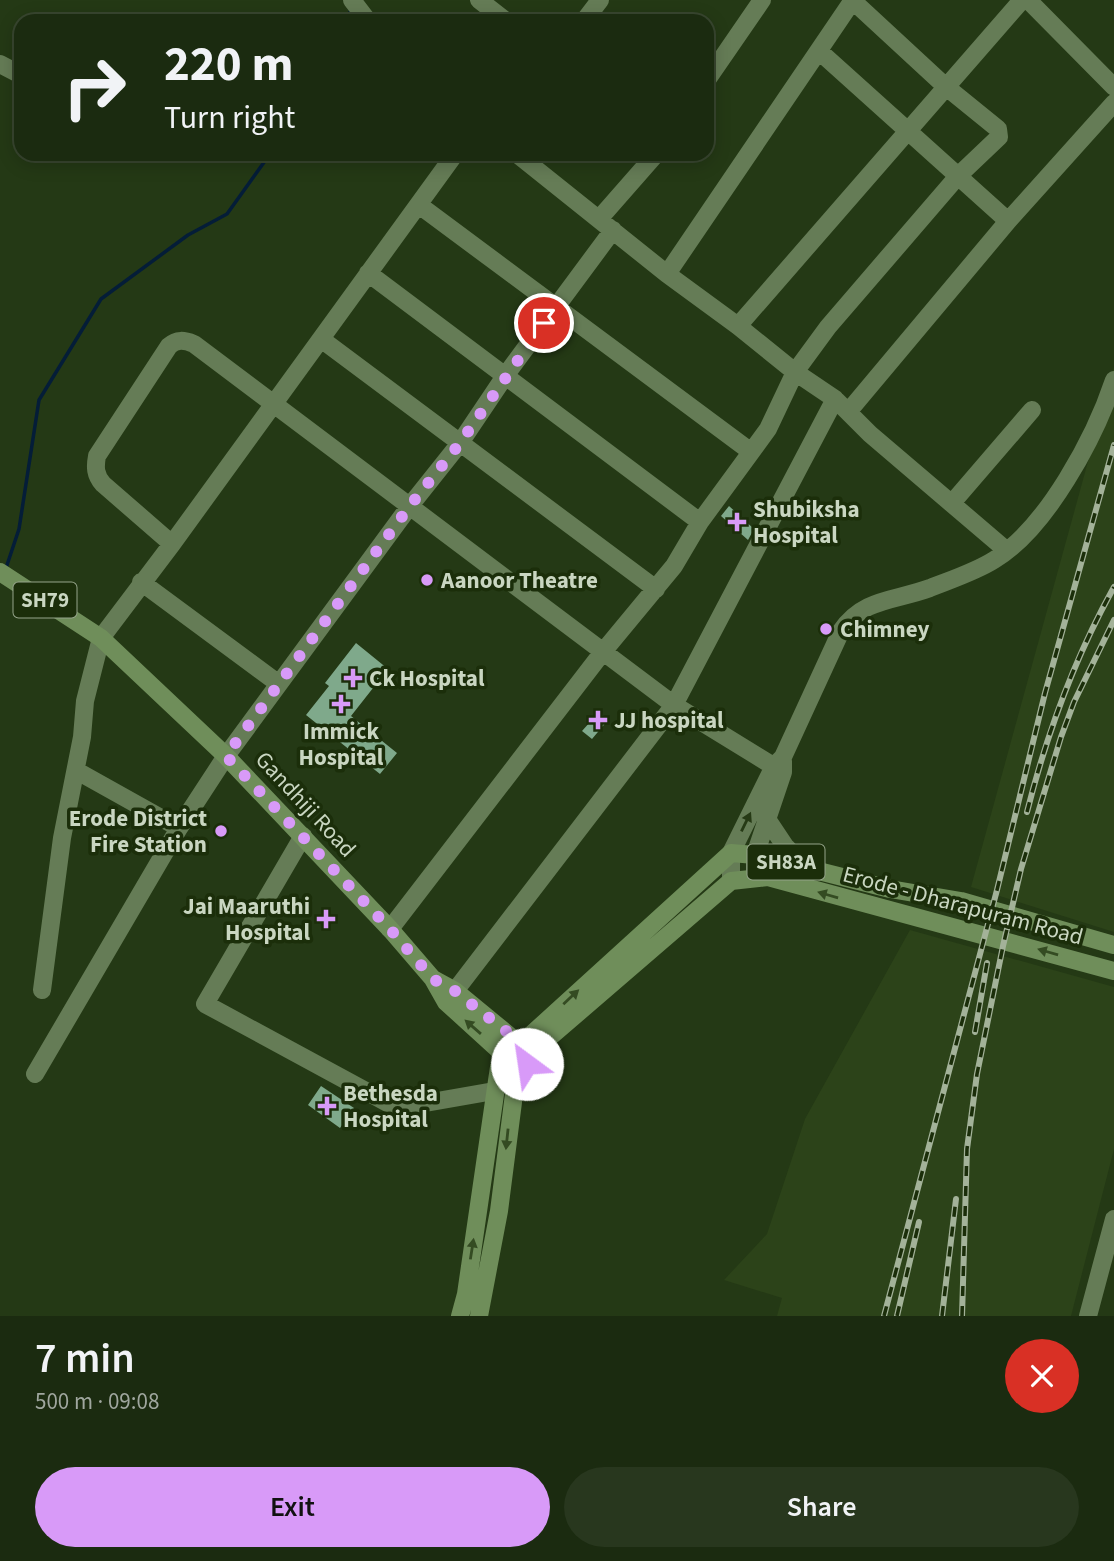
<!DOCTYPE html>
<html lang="en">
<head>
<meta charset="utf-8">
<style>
	:root { --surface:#1b2b10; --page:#28371e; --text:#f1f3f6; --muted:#a0a79f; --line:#394730; --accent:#d89af8 }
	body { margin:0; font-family:"Source Sans 3",sans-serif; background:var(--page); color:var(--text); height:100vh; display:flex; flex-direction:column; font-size:26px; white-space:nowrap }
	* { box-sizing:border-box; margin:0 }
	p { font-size:23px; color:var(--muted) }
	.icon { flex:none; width:38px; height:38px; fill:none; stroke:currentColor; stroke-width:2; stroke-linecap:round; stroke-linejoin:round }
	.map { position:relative; height:1316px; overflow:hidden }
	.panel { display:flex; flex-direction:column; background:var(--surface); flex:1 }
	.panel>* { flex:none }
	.banner { position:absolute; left:14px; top:14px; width:700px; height:147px; border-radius:21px; box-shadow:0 4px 18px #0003,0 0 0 2px var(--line); background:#1b2b10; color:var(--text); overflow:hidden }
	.pin { position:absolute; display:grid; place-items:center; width:60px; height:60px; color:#fff; margin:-30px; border:4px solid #fff; border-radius:50%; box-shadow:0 2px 7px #0007 }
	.me { position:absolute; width:77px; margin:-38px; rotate:329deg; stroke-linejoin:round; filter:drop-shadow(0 0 5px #0008) }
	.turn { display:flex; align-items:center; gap:24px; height:147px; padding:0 35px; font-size:32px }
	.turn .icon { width:91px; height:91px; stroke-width:2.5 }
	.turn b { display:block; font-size:49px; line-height:60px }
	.round { display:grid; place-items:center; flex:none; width:74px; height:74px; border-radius:37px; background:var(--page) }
	.headline { display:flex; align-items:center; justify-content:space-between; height:119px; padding:0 35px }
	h1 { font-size:42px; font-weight:600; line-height:52px }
	.button { display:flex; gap:14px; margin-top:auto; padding:14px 35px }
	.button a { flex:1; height:80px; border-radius:42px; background:var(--accent); color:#111; font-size:28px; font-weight:600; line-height:80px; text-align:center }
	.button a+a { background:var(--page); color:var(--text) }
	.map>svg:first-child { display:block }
	.built { fill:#2c4319 }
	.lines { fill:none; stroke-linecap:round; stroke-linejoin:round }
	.stream { stroke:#041d38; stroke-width:3.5 }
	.building { fill:#7fa98b }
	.minor { stroke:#657c56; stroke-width:18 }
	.major { stroke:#6f8e5a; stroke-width:18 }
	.rail-casing { stroke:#a3b299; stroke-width:6 }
	.rail { stroke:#1b2e0a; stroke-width:3.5; stroke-dasharray:10; stroke-linecap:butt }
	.oneway { fill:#263a15 }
	.oneway2 { fill:#344b22 }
	.route { stroke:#d89af8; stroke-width:12; stroke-dasharray:0 21.6 }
	.poi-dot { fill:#d89af8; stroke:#1b2e0a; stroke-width:2.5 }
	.labels { text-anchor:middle; stroke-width:7; stroke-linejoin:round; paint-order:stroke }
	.shield { fill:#1b2e0a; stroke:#95a48a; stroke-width:2 }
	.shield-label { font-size:21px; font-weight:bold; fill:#c9d6c1 }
	.poi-label { font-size:23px; font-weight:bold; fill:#c9d6c1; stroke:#1b2e0a; text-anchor:start }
	.street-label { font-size:23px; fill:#c9d6c1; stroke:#1b2e0a }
</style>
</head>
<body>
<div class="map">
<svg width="1114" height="1316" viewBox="0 0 1114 1316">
	<rect width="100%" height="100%" fill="#243915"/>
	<!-- built -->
	<path class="built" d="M1114,367V932L971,887Z
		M910,930L1114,987V1149L1071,1316H777L782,1298L724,1280L767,1234L805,1119Z"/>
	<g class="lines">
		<!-- stream -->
		<path class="stream" d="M346,21L351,10
			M6,568L19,529L39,400L101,299L188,235L227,214L270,154"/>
	</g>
	<!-- building -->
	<path class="building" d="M729,506L754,529L748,540L721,516Z
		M356,643L388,669L351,716L397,753L380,774L306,715L329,686L325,683Z
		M599,712L608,720L592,739L582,731Z
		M321,1086L354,1108L340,1128L308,1105Z"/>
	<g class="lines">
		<!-- minor -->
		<path class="minor" d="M352,0L368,21
			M479,0L506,21
			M1028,0L1114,87
			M584,21L600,0
			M819,51L1008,221
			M0,64L21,75
			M707,80L762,0
			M517,154L667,274L738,326L795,372L835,399L870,434L1006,550
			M419,205L750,451
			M599,219L656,154
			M368,273L700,522
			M667,274L853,0
			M738,326L1022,0
			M321,339L656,589
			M848,412L1008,221L1114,103
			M952,503L1032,410
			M172,544L103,484C95,475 95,467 97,456L169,346C177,339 184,340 194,344L674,705L783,772
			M141,582L279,684
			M77,771L179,828
			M767,819L785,846L803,865
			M303,836L205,1004L397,1108L494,1091
			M755,878V855L783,772V761
			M731,881V853L774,766L783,757L841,631C863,598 895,601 930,588C950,580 975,572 994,560C1047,528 1095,437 1114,380
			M390,929L602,653L674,566L700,522L768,429L795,372L828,327L958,176L999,137L998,129L945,86L853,1
			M42,990L62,838L82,737L85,701L101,638L172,544L455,154
			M455,991L674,705L835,399
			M35,1074L179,828L226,756L409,507L460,443L505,376L613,230
			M1088,1316L1114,1219"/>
		<!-- major -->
		<path class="major" d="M0,572L101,638L226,756L390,929L433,979L446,1002L501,1052
			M433,979L455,991L517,1042
			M521,1044L731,853L755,855L890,889L961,901L1114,945
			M529,1055L731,881L768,877L1114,971
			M460,1316L466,1294L499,1067
			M479,1316L499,1211L517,1071"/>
		<defs>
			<path id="rail" d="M1027,812C1047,733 1074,659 1114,587
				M975,1032L987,963
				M884,1316L997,890L1045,693L1114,445
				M897,1316L919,1222
				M942,1316L956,1199
				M962,1316L967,1149L977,1074L1003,946L1021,869L1061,737L1074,702L1114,620"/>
		</defs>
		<!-- rail casing -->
		<use href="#rail" class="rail-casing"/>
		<!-- rail -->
		<use href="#rail" class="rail"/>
	</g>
	<!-- one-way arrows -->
	<defs><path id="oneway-solid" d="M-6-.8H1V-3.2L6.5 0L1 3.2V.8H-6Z" transform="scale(1.75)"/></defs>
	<use class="oneway" href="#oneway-solid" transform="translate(746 822) rotate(-64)"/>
	<g class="oneway2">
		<use href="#oneway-solid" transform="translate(828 895) rotate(-164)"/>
		<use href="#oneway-solid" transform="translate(1048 952) rotate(-164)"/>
		<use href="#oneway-solid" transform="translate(571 997) rotate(-43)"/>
		<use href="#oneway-solid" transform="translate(473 1027) rotate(-139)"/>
		<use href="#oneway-solid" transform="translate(507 1139) rotate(96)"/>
		<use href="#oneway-solid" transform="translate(472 1249) rotate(-81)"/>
	</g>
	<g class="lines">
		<!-- route -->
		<path class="route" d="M527,1064L529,1055L525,1046L455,991L433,979L390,929L226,756L409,507L460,443L544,323"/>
	</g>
	<!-- markers -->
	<g class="poi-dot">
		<path d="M733.5 511.5h7v7h7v7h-7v7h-7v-7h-7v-7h7z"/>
		<circle cx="427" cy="580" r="7"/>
		<circle cx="826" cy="629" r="7"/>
		<path d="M349.5 667.5h7v7h7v7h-7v7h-7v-7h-7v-7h7z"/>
		<path d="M337.5 693.5h7v7h7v7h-7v7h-7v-7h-7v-7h7z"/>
		<path d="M594.5 709.5h7v7h7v7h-7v7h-7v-7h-7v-7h7z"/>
		<circle cx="221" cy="831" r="7"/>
		<path d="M322.5 908.5h7v7h7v7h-7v7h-7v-7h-7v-7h7z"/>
		<path d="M323.5 1095.5h7v7h7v7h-7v7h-7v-7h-7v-7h7z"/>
	</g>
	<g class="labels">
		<!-- shield labels -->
		<g class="shield">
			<rect x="13.5" y="582.5" width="63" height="35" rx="5"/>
			<rect x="747.5" y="844.5" width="77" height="35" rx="5"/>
		</g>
		<g class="shield-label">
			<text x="45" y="607">SH79</text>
			<text x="786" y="869">SH83A</text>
		</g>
		<!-- poi labels -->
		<g class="poi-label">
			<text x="753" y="517">Shubiksha<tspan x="753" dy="26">Hospital</tspan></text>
			<text x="441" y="588">Aanoor Theatre</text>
			<text x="840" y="637">Chimney</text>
			<text x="369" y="686">Ck Hospital</text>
			<text x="614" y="728">JJ hospital</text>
			<text x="341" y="739" text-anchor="middle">Immick<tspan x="341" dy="26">Hospital</tspan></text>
			<text x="207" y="826" text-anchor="end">Erode District<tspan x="207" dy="26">Fire Station</tspan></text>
			<text x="310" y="914" text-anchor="end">Jai Maaruthi<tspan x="310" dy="26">Hospital</tspan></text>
			<text x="343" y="1101">Bethesda<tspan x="343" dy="26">Hospital</tspan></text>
		</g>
		<!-- street labels -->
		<g class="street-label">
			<text transform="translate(306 804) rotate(47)" y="8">Gandhiji Road</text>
			<text transform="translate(963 905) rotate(15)" y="8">Erode - Dharapuram Road</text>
		</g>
	</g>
</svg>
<div class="pin" style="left:544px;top:323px;background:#d93025"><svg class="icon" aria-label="arrive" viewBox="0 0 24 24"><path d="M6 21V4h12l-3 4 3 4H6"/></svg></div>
<svg class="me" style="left:527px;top:1064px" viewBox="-20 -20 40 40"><circle r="19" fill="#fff"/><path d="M0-13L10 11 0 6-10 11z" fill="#d89af8"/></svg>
<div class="banner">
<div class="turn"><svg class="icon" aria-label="right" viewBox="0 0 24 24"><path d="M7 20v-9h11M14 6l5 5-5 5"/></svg><div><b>220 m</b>Turn right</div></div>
</div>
</div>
<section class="panel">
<div class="headline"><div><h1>7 min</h1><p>500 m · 09:08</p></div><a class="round" style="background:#d93025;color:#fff"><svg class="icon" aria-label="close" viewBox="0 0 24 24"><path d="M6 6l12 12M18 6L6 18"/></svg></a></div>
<div class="button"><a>Exit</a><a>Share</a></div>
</section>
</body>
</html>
